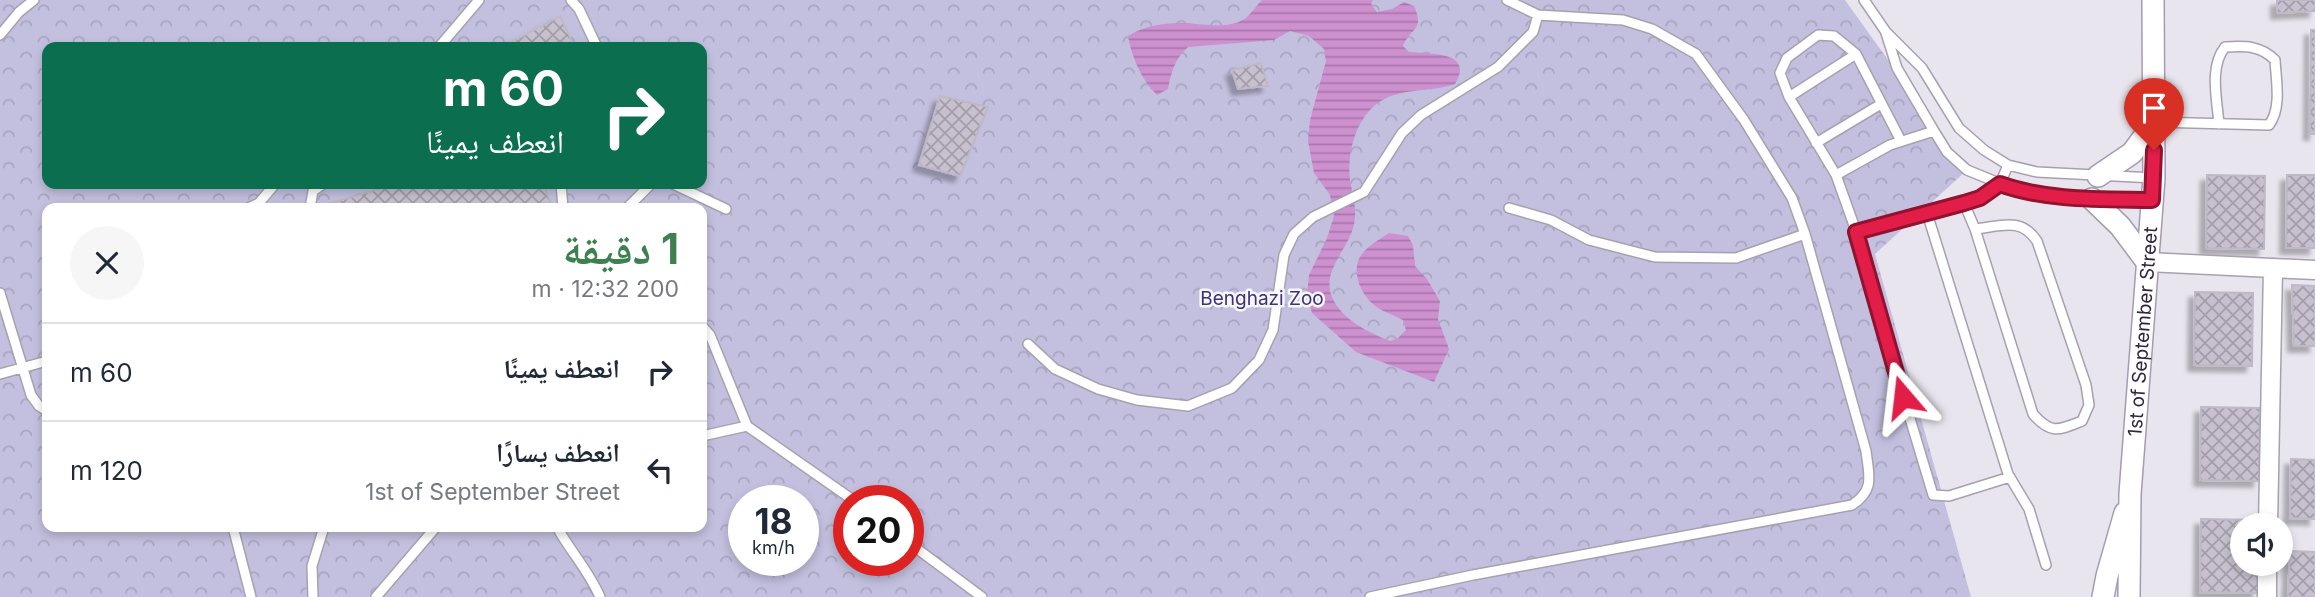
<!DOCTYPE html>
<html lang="ar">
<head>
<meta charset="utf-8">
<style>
	:root { --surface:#fff; --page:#f6f6f7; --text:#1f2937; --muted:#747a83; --line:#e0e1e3; --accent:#3e8150 }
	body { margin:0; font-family:Inter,"Noto Naskh Arabic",sans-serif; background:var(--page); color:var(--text); direction:rtl; height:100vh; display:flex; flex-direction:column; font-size:26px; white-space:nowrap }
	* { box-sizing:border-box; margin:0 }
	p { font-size:23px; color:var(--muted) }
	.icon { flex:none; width:38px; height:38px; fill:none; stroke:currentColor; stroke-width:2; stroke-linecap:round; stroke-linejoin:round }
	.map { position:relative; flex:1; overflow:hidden; direction:ltr }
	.panel { position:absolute; left:42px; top:203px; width:665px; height:329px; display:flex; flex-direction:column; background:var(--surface); border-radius:14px; box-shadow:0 4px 10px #0003; direction:rtl }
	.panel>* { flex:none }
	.banner { position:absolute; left:42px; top:42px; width:665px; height:147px; border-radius:14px; box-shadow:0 4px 10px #0003; direction:rtl; background:#0b6e4f; color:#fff; overflow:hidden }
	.tools { position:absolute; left:2230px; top:513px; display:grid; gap:14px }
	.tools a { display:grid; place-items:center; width:63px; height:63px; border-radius:50%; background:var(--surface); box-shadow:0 4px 10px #0003; font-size:35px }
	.speed { position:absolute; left:728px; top:485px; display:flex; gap:14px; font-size:35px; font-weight:700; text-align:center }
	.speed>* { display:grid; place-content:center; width:91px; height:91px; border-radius:50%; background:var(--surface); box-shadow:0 4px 10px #0003; line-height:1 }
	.speed small { font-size:18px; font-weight:400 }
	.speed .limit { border:10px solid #d22; background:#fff; color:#111 }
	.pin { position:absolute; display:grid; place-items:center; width:60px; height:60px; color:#fff; margin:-72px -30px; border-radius:50% 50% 50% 0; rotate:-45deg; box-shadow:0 0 7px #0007 }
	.pin .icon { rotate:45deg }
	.me { position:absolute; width:77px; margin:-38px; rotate:343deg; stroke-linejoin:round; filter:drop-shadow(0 0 5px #0008) }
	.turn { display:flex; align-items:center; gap:24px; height:147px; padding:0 28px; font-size:32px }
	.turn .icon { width:91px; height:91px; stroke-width:2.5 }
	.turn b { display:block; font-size:49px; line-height:60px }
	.round { display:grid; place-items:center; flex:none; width:74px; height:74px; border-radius:37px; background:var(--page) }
	.head { display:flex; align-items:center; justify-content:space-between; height:119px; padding:0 28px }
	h1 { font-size:42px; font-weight:700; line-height:52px; color:var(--accent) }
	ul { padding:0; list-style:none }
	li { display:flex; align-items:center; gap:21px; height:98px; padding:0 28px; border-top:2px solid var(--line) }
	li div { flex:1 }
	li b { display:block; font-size:26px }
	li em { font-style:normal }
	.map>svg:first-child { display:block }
	.park { fill:url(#park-crowns); fill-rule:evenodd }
	.water { fill:url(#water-rules) }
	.building { fill:url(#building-cross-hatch); stroke:#beb8c7; stroke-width:2; filter:url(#shadow) }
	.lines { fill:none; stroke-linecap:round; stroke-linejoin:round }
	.lane-casing { stroke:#a8a0af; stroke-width:12 }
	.street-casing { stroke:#a8a0af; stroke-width:21 }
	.secondary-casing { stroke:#a69bb1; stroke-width:24 }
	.lane { stroke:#fff; stroke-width:9 }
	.street { stroke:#fff; stroke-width:18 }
	.secondary { stroke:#fff; stroke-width:21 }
	.route-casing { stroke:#92132f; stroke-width:18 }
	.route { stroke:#e11d48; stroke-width:12 }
	.labels { text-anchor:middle; stroke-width:5; stroke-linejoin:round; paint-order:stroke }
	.park-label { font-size:19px; fill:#3f3175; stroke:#f7f6fa }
	.street-label { font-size:19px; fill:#34253f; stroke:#f7f6fa }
</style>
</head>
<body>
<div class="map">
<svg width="2315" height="597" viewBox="0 0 2315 597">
	<defs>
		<pattern id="park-crowns" width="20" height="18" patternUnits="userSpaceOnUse" patternTransform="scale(1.75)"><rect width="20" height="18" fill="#c2c0de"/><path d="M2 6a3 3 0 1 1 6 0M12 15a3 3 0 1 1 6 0" fill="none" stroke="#a7a5c0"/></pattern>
		<pattern id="water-rules" width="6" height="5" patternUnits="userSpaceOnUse" patternTransform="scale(1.75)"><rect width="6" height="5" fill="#ce91d0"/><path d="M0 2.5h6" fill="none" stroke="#a876aa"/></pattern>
		<pattern id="building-cross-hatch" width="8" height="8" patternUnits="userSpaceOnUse" patternTransform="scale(1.75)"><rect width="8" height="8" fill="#c7c1cf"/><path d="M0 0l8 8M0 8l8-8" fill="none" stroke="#a29da9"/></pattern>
		<filter id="shadow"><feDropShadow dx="-6" dy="6" stdDeviation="2" flood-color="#0004"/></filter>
	</defs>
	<rect width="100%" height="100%" fill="#e9e5ee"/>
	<!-- park -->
	<path class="park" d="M0,0H1845L1967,170L1875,254L1971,597H0ZM47,47H702V184H47ZM47,208H702V527H47ZM744,500H803V560H744ZM849,500H908V560H849Z"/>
	<!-- water -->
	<path class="water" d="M1262,0H1373L1371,4L1377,12L1392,9L1404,2L1414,6C1425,30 1411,27 1403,46L1409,52C1430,54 1475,51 1455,84C1427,94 1393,85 1370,110C1354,127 1347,156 1350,180C1352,192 1356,205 1355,217C1354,246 1320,268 1332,297C1342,320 1368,332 1390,341L1398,338L1406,330L1403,320C1394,315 1380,311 1373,304C1360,293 1350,269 1362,254C1369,245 1380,239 1389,233L1408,236L1413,245L1415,266L1427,279L1440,301L1438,319L1449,349L1434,382L1356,352L1312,313L1307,294L1309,275L1327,238L1334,216L1330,195L1314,173L1308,141L1310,120L1326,61L1324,49L1309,36L1290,31L1274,40L1188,47C1175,58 1171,73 1168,89L1157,95C1141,79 1132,58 1128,36C1144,26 1163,23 1181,23C1201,23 1230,31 1247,17C1252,12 1257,5 1262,0Z"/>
	<!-- building -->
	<path class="building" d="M2277,0H2315V11L2277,13Z
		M560,16L575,47H517L513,41Z
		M2311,30H2315V134H2310Z
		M1261,63L1268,86L1238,89L1232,70Z
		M940,96L988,107L960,176L919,165Z
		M2207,175L2265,176L2264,249L2206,248Z
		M2287,175H2315V248H2286Z
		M396,184H543L553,208H318L317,207Z
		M2292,285L2315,286V346H2294Z
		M2195,292L2253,293L2252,366L2194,365Z
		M2201,407L2260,408L2259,481L2200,480Z
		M2291,459L2315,460V519L2290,518Z
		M2201,519L2259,520V525H2242V564H2259L2258,593L2200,592Z
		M2290,551L2315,552V597H2288Z"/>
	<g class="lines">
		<defs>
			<path id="lane" d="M571,0L579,9L597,47
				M1864,0L1886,32L1922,68L1959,128L1984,150L2008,165L2037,172L2154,178
				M1886,33L1897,68L1934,131L1947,152L1967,170L2016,190L2092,199L2152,200
				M0,35L19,12L34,0
				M439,47L479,0
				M1789,97L1856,54
				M2155,122L2269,125C2282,108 2276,80 2275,60C2260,45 2245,46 2225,47C2209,67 2217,99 2219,124
				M1816,143L1881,104
				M2008,165L2000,184L1980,198L1856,231L1859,249L1933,495L1949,496L2010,477
				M1836,175L1890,145L1934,131
				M561,184L563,208
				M673,184L726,209
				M1964,203L1975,229L2033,414C2051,435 2059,430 2082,421L2089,405L2086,385L2037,241C2021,217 2002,226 1975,229
				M248,208L259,203L275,184
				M310,208L313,191L323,184
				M627,208L651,184
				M1509,208L1551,220L1589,240L1655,257L1736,258L1805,234
				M1927,213L2008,474L2029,509L2046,565
				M1856,231L1836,175L1789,97L1780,73L1787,58L1818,35L1834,36L1856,54L1901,141
				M0,293L31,395L39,406L47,411
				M702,326L710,335L747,426L702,436
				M1028,344L1055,369L1098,389L1137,400L1188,406L1232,388L1259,360L1273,330L1284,255L1294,234L1313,217L1364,192L1402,133L1421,115L1498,67L1533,32L1538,15
				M0,374L47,361
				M747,426L853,500
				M233,527L251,597
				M557,527C570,551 589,571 600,597
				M908,542L982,597
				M313,597L312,566L324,527
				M376,597L436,527
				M1370,597L1473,575L1852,505C1875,490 1869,476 1866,451L1805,234L1792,198L1744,120L1696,54L1652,29L1623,20L1538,15L1507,0"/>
			<path id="street" d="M2147,262L2315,270
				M2268,525L2273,268
				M2267,597V564"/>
			<g id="secondary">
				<path d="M2098,176L2132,153L2155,122"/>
				<path d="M2092,199L2120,226L2147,262"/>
				<path d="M2103,597L2107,576L2125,513"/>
				<path id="s1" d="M2129,597L2130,494L2154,178L2153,0"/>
			</g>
		</defs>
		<!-- lane casing -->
		<use href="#lane" class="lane-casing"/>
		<!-- street casing -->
		<use href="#street" class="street-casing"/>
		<!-- secondary casing -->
		<use href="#secondary" class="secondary-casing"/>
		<!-- lane -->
		<use href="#lane" class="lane"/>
		<!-- street -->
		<use href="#street" class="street"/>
		<!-- secondary -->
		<use href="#secondary" class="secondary"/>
	</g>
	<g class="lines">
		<defs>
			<path id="route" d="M1903,397L1856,232L1964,203L1980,198L2000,184C2047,201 2102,199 2152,200L2154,150"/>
		</defs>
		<!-- route casing -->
		<use href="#route" class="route-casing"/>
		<!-- route -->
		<use href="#route" class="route"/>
	</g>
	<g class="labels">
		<!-- park labels -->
		<g class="park-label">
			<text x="1262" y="305">Benghazi Zoo</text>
		</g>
		<!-- street labels -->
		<g class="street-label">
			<text dy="7" stroke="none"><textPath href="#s1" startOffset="266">1st of September Street</textPath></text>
		</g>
	</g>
</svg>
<div class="tools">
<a><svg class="icon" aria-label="sound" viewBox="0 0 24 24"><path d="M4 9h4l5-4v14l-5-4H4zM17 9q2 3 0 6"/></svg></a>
</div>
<div class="speed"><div>18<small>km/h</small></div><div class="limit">20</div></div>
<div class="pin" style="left:2154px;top:150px;background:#d93025"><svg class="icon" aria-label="arrive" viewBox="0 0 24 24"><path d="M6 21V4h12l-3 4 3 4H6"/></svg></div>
<svg class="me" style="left:1903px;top:397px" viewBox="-20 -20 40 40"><path d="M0-17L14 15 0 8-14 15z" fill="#e11d48" stroke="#fff" stroke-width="4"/></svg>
<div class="banner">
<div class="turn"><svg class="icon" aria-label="right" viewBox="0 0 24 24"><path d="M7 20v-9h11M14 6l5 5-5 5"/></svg><div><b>60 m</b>انعطف يمينًا</div></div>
</div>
<section class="panel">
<div class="head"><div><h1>1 دقيقة</h1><p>200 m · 12:32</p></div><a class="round"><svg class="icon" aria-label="close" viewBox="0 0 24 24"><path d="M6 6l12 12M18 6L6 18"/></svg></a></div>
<ul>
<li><svg class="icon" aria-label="right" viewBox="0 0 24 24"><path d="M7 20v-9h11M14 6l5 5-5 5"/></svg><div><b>انعطف يمينًا</b></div><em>60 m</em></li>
<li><svg class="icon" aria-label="left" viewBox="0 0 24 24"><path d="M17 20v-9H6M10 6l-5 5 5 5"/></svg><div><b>انعطف يسارًا</b><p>1st of September Street</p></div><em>120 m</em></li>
</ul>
</section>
</div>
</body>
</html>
